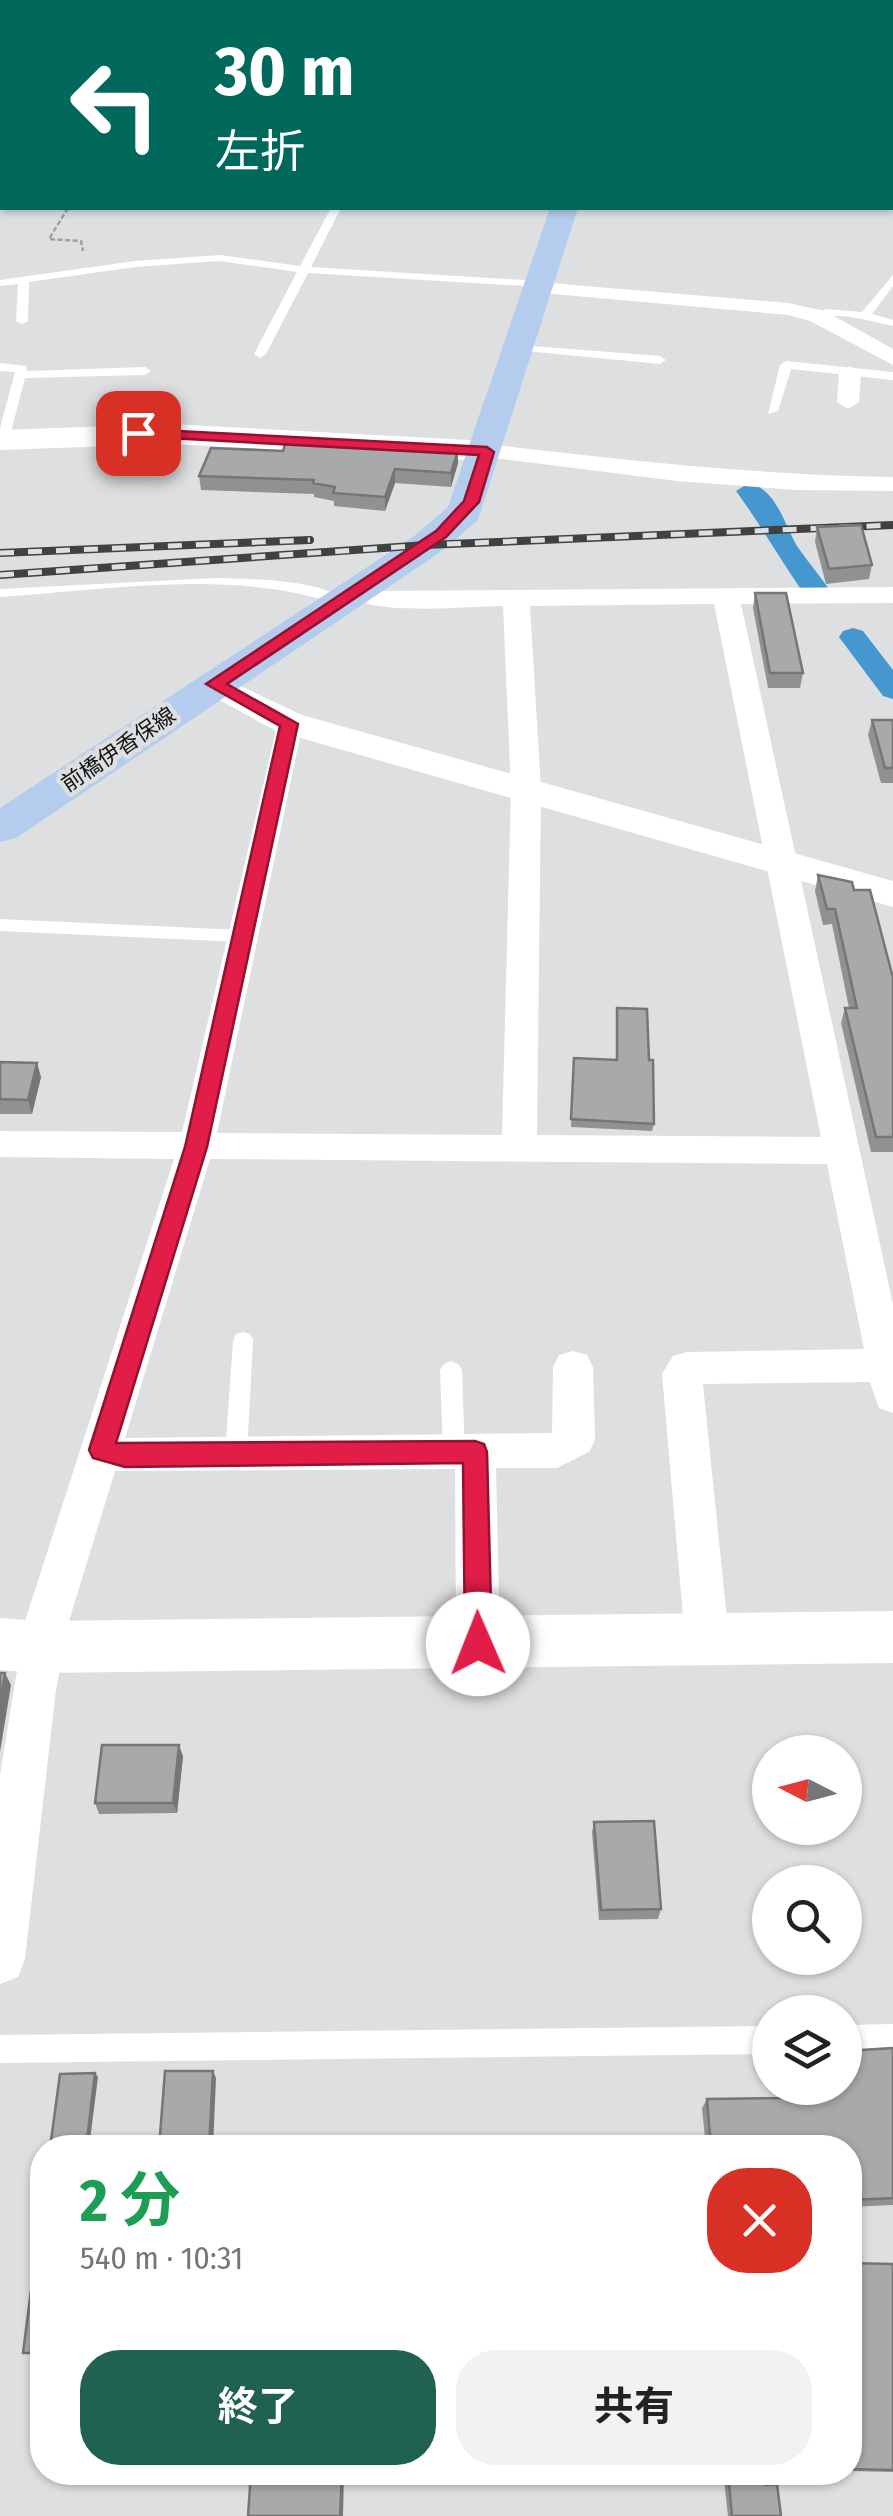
<!DOCTYPE html>
<html lang="ja">
<head>
<meta charset="utf-8">
<style>
	:root { --surface:#fff; --page:#f2f2f2; --text:#222; --muted:#767676; --accent:#1f6252 }
	body { margin:0; font-family:"Fira Sans Condensed","Noto Sans JP",sans-serif; background:var(--page); color:var(--text); height:100vh; display:flex; flex-direction:column; font-size:38px; white-space:nowrap }
	* { box-sizing:border-box; margin:0 }
	p { font-size:32px; color:var(--muted) }
	.icon { flex:none; width:55px; height:55px; fill:none; stroke:currentColor; stroke-width:2; stroke-linecap:round; stroke-linejoin:round }
	.map { position:relative; flex:1; overflow:hidden }
	.side { position:absolute; left:30px; top:2135px; width:832px; height:350px; display:flex; flex-direction:column; background:var(--surface); border-radius:40px; box-shadow:0 2px 8px #0004 }
	.side>* { flex:none }
	.banner { position:absolute; left:0px; top:0px; width:895px; height:210px; box-shadow:0 2px 8px #0004; background:#00695c; color:#fff; overflow:hidden }
	.needle { width:65px; rotate:276deg }
	.buttons { position:absolute; left:752px; top:1735px; display:grid; gap:20px }
	.buttons a { display:grid; place-items:center; width:110px; height:110px; border-radius:50%; background:var(--surface); box-shadow:0 2px 8px #0004; font-size:50px }
	.pin { position:absolute; display:grid; place-items:center; width:85px; height:85px; color:#fff; margin:-42px; border-radius:20px; box-shadow:0 5px 15px #0006 }
	.me { position:absolute; width:110px; margin:-55px; rotate:359deg; stroke-linejoin:round; filter:drop-shadow(0 0 8px #0008) }
	.turn { display:flex; align-items:center; gap:35px; height:210px; padding:0 50px; font-size:45px }
	.turn .icon { width:130px; height:130px; stroke-width:2.5 }
	.turn b { display:block; font-size:70px; line-height:85px }
	.round { display:grid; place-items:center; flex:none; width:105px; height:105px; border-radius:40px; background:var(--page) }
	.head { display:flex; align-items:center; justify-content:space-between; height:170px; padding:0 50px }
	h1 { font-size:60px; font-weight:700; line-height:75px; color:#1e9e55 }
	.button { display:flex; gap:20px; margin-top:auto; padding:20px 50px }
	.button a { flex:1; height:115px; border-radius:40px; background:var(--accent); color:#fff; font-size:40px; font-weight:700; line-height:115px; text-align:center }
	.button a+a { background:var(--page); color:var(--text) }
	.map>svg:first-child { display:block }
	.lines { fill:none; stroke-linecap:round; stroke-linejoin:round }
	.canal { fill:#4597d0; fill-rule:evenodd }
	.path { stroke:#9d9fa1; stroke-width:2.5; stroke-dasharray:5 2.5; stroke-linecap:butt }
	.service { fill:#fff; fill-rule:evenodd }
	.pedestrian { fill:#fff; fill-rule:evenodd }
	.minor { fill:#fff; fill-rule:evenodd }
	.tertiary { fill:#fff; fill-rule:evenodd }
	.secondary { fill:#fff; fill-rule:evenodd }
	.primary { fill:#b4cced; fill-rule:evenodd }
	.rail-casing { stroke:#404141; stroke-width:8 }
	.rail { stroke:#dddfe1; stroke-width:5; stroke-dasharray:14; stroke-linecap:butt }
	.wall { fill:#909192 }
	.shaded-wall { fill:#757677 }
	.building { fill:#a7a9aa; stroke:#757677; stroke-width:2.5 }
	.route { fill:#e11d48; stroke:#92132f; stroke-width:2.5 }
	.labels { text-anchor:middle; stroke-width:9; stroke-linejoin:round; paint-order:stroke }
	.far-street-label { font-size:22px; fill:#111212; stroke:#dddfe1 }
</style>
</head>
<body>
<div class="map">
<svg width="893" height="2516" viewBox="0 0 893 2516">
	<rect width="100%" height="100%" fill="#dddfe1"/>
	<g class="lines">
		<!-- canal -->
		<path class="canal" d="M79,0H135L136,2H78Z
			M749,483C777,490 784,524 797,546C808,562 820,576 831,592L827,598H807C782,563 761,525 736,491Z
			M853,628L863,631L893,670V699L883,696L839,637L843,631Z"/>
		<!-- path -->
		<path class="path" d="M68,208L49,239L81,241L83,251"/>
		<!-- service -->
		<path class="service" d="M892,24H893V30H892Z
			M0,30L2,31V35L0,36Z
			M892,92H893V98H892Z
			M331,208H341L311,267L540,281L546,284L540,287L308,273L266,354L260,358L254,354L297,272L220,261L135,267L29,282L28,321L22,324L16,321L18,284L0,286V280L135,261L220,255L300,266Z
			M893,275V286L872,314L893,320V326C870,321 840,311 817,319L811,316L825,309L862,312Z
			M520,345L660,356L666,360L660,364L516,350V346Z
			M786,361L893,372V380L791,369L778,411L768,414L780,365Z
			M0,363L26,366L27,371L145,367L151,371L145,375L25,378L9,440L3,444L0,443V428L15,372L0,371Z
			M215,578C249,579 321,579 346,601L339,605C233,568 110,590 0,597V589Z
			M0,919L241,930L250,936L241,942L0,931Z
			M243,1332L250,1334L253,1340L247,1455L244,1462L236,1464L228,1462L225,1455L233,1340L236,1334Z
			M451,1361L458,1364L462,1370L465,1452L462,1459L454,1461L446,1459L443,1452L440,1370L444,1364Z
			M893,2024V2052L845,2053V2025Z
			M770,2026V2054L0,2063V2035Z"/>
		<!-- pedestrian -->
		<path class="pedestrian" d="M2,11V19L0,20V12Z
			M892,63H893V71H892Z"/>
		<!-- minor -->
		<path class="minor" d="M538,282L788,303L825,311L893,349V365L810,321L788,315L531,292L528,288Z
			M850,366L861,373L859,402L848,409L837,402L839,373Z
			M487,444C623,460 756,475 893,477V491L797,490L677,481L479,456L475,451Z
			M355,583L381,591L893,587V603L741,604L893,1304V1413L879,1408L870,1382L703,1384L729,1639L723,1653L707,1659L691,1653L685,1639L662,1374L673,1356L687,1352L864,1349L827,1164L210,1159L125,1438L552,1433L553,1367L559,1355L573,1351L587,1355L593,1367L595,1440L589,1452L557,1468H496L500,1643L494,1657L478,1663L462,1657L456,1643L455,1469L115,1471L69,1621L56,1690L25,1959L18,1977L0,1984V1775L25,1621L174,1159L0,1157V1131L182,1132L279,717H299L303,723L217,1133L502,1135L511,789L503,606C468,606 364,618 342,591L346,585ZM714,604L821,1137L537,1135L541,789L530,606Z"/>
		<!-- tertiary -->
		<path class="tertiary" d="M892,157H893V171H892Z
			M215,674L302,715L893,881V907L276,731L203,691L198,684L203,677Z
			M893,1611V1663L41,1673L0,1670V1618L41,1621Z"/>
		<!-- secondary -->
		<path class="secondary" d="M170,424L487,441L499,444L504,451L499,458L487,461L170,444L0,450V430Z"/>
		<!-- primary -->
		<path class="primary" d="M621,0H645V2H622Z
			M550,208H578L478,520L439,553L16,838L0,842V808L413,537L448,507Z"/>
		<defs>
			<path id="rail" d="M0,553L310,540
				M0,575L426,545L893,525"/>
		</defs>
		<!-- rail casing -->
		<use href="#rail" class="rail-casing"/>
		<!-- rail -->
		<use href="#rail" class="rail"/>
	</g>
	<!-- wall -->
	<path class="wall" d="M458,450V463L451,487L395,483L385,511L334,506V501L314,497V494L201,490L199,476L283,451Z
		M817,527L872,565L869,579L826,584L815,542Z
		M755,593L803,673L800,688H768L753,608Z
		M872,720H893V783H881L868,735Z
		M818,875L854,890L893,978V1154V1152H871L841,1023L845,1008H849L832,924L823,925L815,891Z
		M617,1008L649,1060L654,1124L652,1131L571,1127L574,1058L616,1060Z
		M0,1062L41,1077L32,1114H0Z
		M183,1756L177,1813L99,1814L95,1803Z
		M594,1822L661,1909L658,1919L599,1920L592,1832Z
		M893,2048V2205L850,2207V2148H706L702,2108L707,2099L784,2098L782,2088H845Z
		M850,2263L893,2264V2472L850,2471Z
		M723,2472H765L766,2485L781,2516H728Z"/>
	<!-- shaded-wall -->
	<path class="shaded-wall" d="M458,450V463L451,487V473Z
		M395,469V483L385,511V497Z
		M37,1063L41,1077L32,1114L28,1100Z
		M5,1673L11,1685L0,1752V1705Z
		M179,1745L183,1756L177,1813L173,1803Z
		M213,2071L216,2078L213,2148H209Z
		M95,2073L98,2077L89,2148H86Z
		M342,2472H344L343,2516H340Z"/>
	<!-- building -->
	<path class="building" d="M286,440L458,450L451,473L395,469L385,497L333,493L335,487L313,483L314,480L199,476L211,448L283,451Z
		M861,525L872,565L829,569L817,527Z
		M755,593H786L803,673H770Z
		M872,720H893V768H885Z
		M818,875L852,882L854,890H870L893,978V1137H876L845,1008H857L835,909H827Z
		M617,1008L647,1009L649,1060H653L654,1124L571,1119L574,1058L617,1060Z
		M0,1062L37,1063L28,1100L0,1099Z
		M0,1673H5L0,1705Z
		M102,1745H179L173,1803H95Z
		M654,1821L661,1909L601,1910L594,1822Z
		M893,2048V2198L850,2200V2148H711L707,2099L791,2098L789,2088H845V2051Z
		M165,2071H213L209,2148H159Z
		M95,2073L86,2148H50L60,2074Z
		M42,2205V2353H23Z
		M850,2263L893,2264V2470L850,2469Z
		M251,2472H342L340,2516H248Z
		M728,2472H765L766,2485L777,2484L781,2516H732Z"/>
	<!-- route -->
	<path class="route" d="M138,429L487,447L494,452L479,502L446,537L227,684L298,724L207,1147L116,1443L475,1441L484,1444L487,1452L492,1644L488,1652L478,1656L469,1652L465,1644L463,1463L125,1467L93,1458L89,1450L185,1147L280,726L206,684L436,531L464,501L479,455L133,436V430Z"/>
	<g class="labels">
		<!-- far-street labels -->
		<g class="far-street-label">
			<text transform="translate(118 749) rotate(-34)" y="8">前橋伊香保線</text>
		</g>
	</g>
</svg>
<div class="buttons">
<a><svg class="needle" viewBox="-14 -14 28 28"><path d="M0-13l5 13h-10z" fill="#e53935"/><path d="M0 13l5-13h-10z" fill="#767676"/></svg></a>
<a><svg class="icon" aria-label="search" viewBox="0 0 24 24"><circle cx="10" cy="10" r="6"/><path d="M15 15l6 6"/></svg></a>
<a><svg class="icon" aria-label="layers" viewBox="0 0 24 24"><path d="M12 4l9 5-9 5-9-5zM3 14l9 5 9-5"/></svg></a>
</div>
<div class="pin" style="left:138px;top:433px;background:#d93025"><svg class="icon" aria-label="arrive" viewBox="0 0 24 24"><path d="M6 21V4h12l-3 4 3 4H6"/></svg></div>
<svg class="me" style="left:478px;top:1644px" viewBox="-20 -20 40 40"><circle r="19" fill="#fff"/><path d="M0-13L10 11 0 6-10 11z" fill="#e11d48"/></svg>
<div class="banner">
<div class="turn"><svg class="icon" aria-label="left" viewBox="0 0 24 24"><path d="M17 20v-9H6M10 6l-5 5 5 5"/></svg><div><b>30 m</b>左折</div></div>
</div>
<section class="side">
<div class="head"><div><h1>2 分</h1><p>540 m · 10:31</p></div><a class="round" style="background:#d93025;color:#fff"><svg class="icon" aria-label="close" viewBox="0 0 24 24"><path d="M6 6l12 12M18 6L6 18"/></svg></a></div>
<div class="button"><a>終了</a><a>共有</a></div>
</section>
</div>
</body>
</html>
